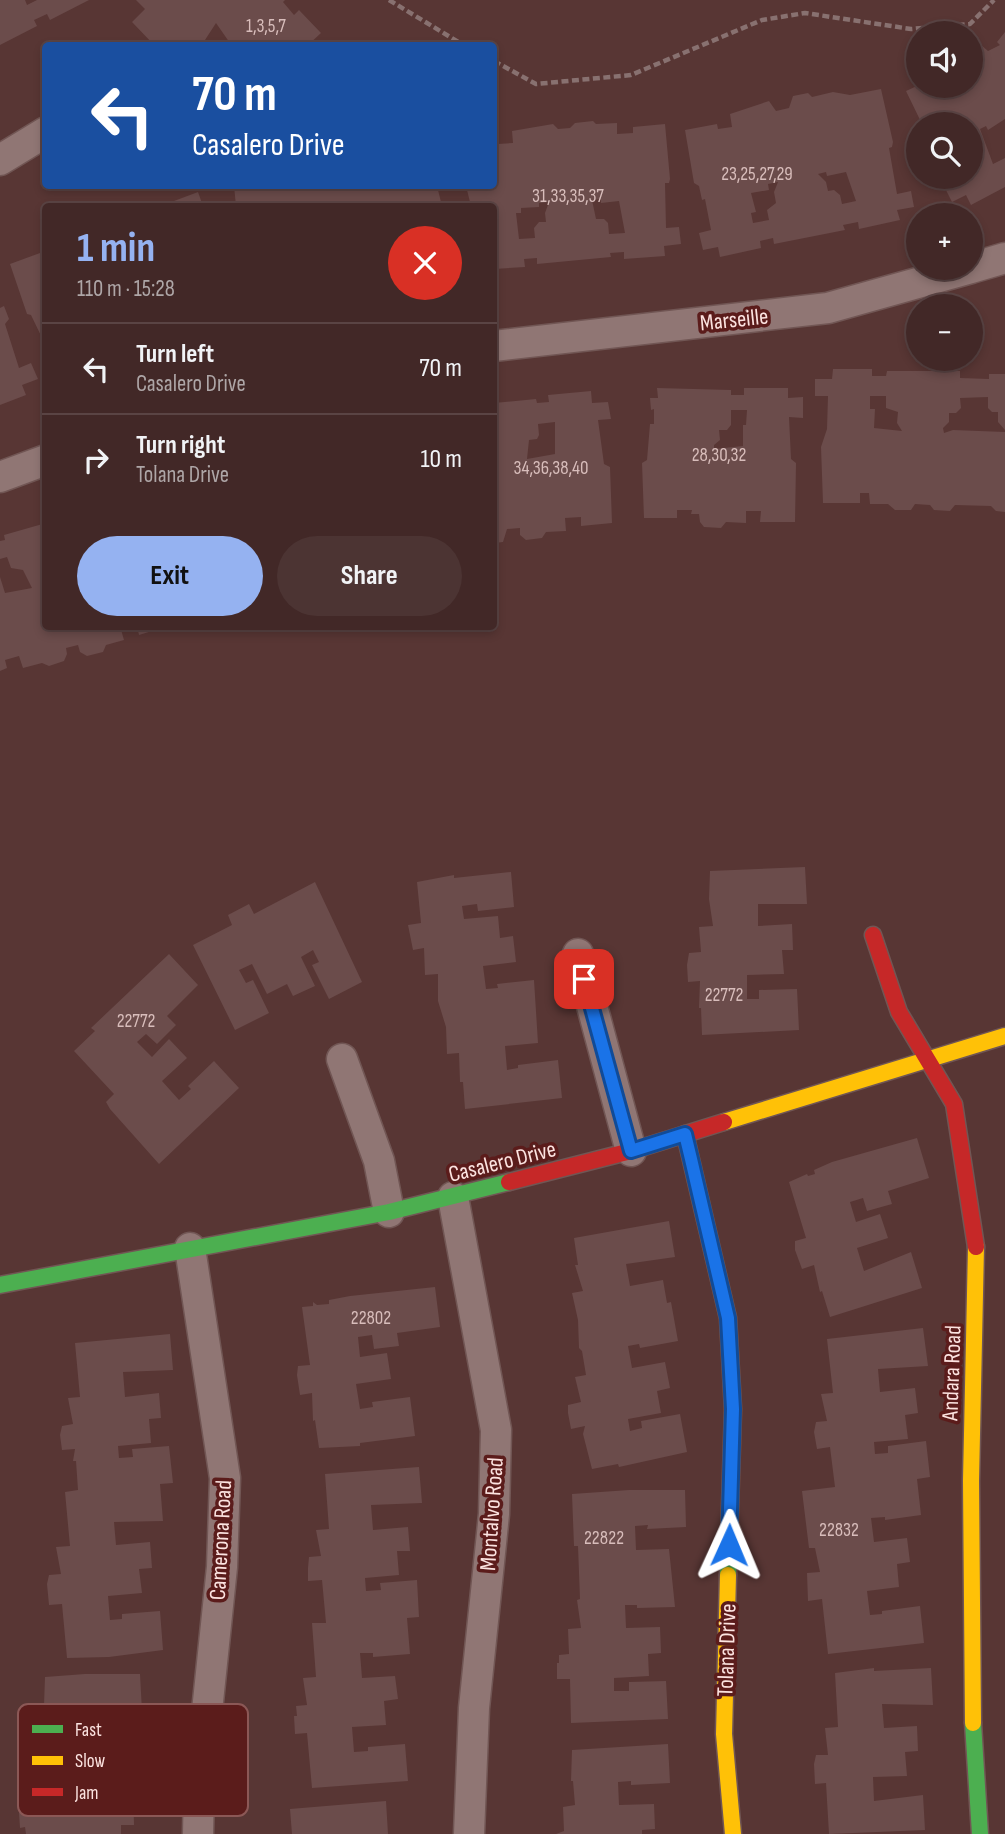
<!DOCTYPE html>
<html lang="en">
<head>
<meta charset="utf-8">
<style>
	:root { --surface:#422827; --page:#4c3433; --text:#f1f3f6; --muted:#aea6a7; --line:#5a4444; --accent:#95b2f1 }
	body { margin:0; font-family:"Sofia Sans Condensed",sans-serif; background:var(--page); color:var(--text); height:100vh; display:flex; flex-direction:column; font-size:26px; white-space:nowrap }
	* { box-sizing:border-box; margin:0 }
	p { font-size:23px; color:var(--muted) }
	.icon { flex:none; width:38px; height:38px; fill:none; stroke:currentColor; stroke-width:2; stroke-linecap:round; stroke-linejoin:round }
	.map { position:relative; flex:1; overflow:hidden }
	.sheet { position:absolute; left:42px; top:203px; width:455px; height:427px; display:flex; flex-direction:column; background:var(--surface); border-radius:7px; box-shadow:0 4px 10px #0003,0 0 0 2px var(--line) }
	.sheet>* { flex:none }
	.top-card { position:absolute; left:42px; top:42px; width:455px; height:147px; border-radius:7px; box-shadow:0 4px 10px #0003,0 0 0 2px var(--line); background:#1a4fa0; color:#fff; overflow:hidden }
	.buttons { position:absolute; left:906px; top:21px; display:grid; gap:14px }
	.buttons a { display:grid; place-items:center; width:77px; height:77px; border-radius:50%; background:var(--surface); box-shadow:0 4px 10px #0003,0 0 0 2px var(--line); font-size:35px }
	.pin { position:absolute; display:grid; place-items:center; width:60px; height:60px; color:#fff; margin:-30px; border-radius:14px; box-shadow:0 4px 10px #0006 }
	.me { position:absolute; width:77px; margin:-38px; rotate:1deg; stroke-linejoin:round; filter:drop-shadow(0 0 5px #0008) }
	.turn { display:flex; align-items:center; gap:24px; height:147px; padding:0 35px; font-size:32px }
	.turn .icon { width:91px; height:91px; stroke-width:2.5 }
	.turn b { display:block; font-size:49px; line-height:60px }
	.round { display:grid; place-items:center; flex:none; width:74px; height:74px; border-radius:37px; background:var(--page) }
	.headline { display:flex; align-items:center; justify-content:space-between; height:119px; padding:0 35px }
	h1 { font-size:42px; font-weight:700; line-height:52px; color:var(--accent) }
	.cta { display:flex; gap:14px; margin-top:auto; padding:14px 35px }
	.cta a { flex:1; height:80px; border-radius:42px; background:var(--accent); color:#111; font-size:28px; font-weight:700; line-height:80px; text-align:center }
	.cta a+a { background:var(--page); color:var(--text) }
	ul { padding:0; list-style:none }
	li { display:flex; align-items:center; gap:21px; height:91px; padding:0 35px; border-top:2px solid var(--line) }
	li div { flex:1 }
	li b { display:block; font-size:26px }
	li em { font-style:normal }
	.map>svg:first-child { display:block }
	.building { fill:#6b4c4b; fill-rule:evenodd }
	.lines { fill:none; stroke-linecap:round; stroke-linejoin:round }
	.street-casing { stroke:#715654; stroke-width:33 }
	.fast-casing { stroke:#715654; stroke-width:19 }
	.slow-casing { stroke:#715654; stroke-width:19 }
	.jam-casing { stroke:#715654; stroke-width:19 }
	.path { stroke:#887170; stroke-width:4.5; stroke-dasharray:7 3.5; stroke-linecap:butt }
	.street { stroke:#907674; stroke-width:30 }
	.fast { stroke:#4caf50; stroke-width:16 }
	.slow { stroke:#ffc107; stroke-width:16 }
	.jam { stroke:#c62828; stroke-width:16 }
	.route-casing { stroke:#114b97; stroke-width:18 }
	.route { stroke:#1a73e8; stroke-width:12 }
	.labels { text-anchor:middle; stroke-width:7; stroke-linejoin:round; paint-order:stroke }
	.number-label { font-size:19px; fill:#d8bdbb }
	.street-label { font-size:23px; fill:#fce3e0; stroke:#5b1c1b }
	.key { fill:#5b1c1b; stroke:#8b5856; stroke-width:2 }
	.key-label { font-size:19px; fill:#fce3e0 }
</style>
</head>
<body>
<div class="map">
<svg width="1005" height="1834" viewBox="0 0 1005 1834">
	<rect width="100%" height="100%" fill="#583634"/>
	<!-- building -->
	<path class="building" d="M0,0H25L27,5L37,0H89L50,20L47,14L34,20L37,26L0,45Z
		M136,0H285L283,2L294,15L299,10L321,33L307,46H232L216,23L205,40L209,46H155L132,22L145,9Z
		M1005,32V119L988,130L986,126L980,129L993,164L1005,158V187L971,205L966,195L952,202L944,186L956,181L954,177H971V124H922L906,91L919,85L971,86V49L981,45L988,51L1000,45L997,42Z
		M881,89L893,142L892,147L889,148L897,194L911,191L914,207L897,210L900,220L859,229L858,222L843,225L845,230L774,244L773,238L760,241L761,248L720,257L718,247L703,250L699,233L711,230L705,199L702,200L699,186L694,183L685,130L717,124L718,129L732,127L730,114L769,101L776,111L789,108L793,96L808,93L812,97L833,92L850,95ZM826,172L827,176L846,172L856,201L842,204L840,195L834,190L828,191L826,182L818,174ZM778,182L774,192L776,203L767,210L769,220L753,223L751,213L756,212L751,193L769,190L768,184Z
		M593,121L596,124L617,123V134L633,133V127L665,124L670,179L669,183H665L666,228L679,227L681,244L664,246L665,256L624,259V252L610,253L611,257L537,264V258L524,259L525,267L494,269V206H471L466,186H494V137H497L498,144L513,143L512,131L553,124L558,129L570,128L575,123ZM601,199V203L619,201L625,233L609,234L608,223L604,219H596L592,200ZM549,202L545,213L546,222H539L534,228L535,238L519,239L516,213H521V208L539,207V203Z
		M234,186H437L442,206H236Z
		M198,192L203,206H167L166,204Z
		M40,253L42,259L46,258L45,344L31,315L27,314L10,264Z
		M4,306L9,319L5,324L19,368L31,363L38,379L22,385L26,395L0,405V308Z
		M833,369H872V376H886L887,371H960V378L989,379V374H1005V430L998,422V412H992L988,408V397L960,398L961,408L956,413H949V422L943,428L944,433L953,430L1005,432V512L996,511L991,506L955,505L950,511L934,510L930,505L915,504L911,510H895L888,504H870L869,493H860V503H823L821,447L827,429L828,396H815V379H832ZM870,396H886V408L898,412L897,423L902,431L874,428L875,409H870Z
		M657,388L731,390V395H744V388H788V398L803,397V418L789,417L791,459L796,463L795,522H760L761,511H746V523L726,522L721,528L704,527L700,522L699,514H691L692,510H677V518H644L642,463L647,460L650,424H654V409L651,410L650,398H658ZM731,410H747L746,425H743V446L714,449V445L720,440L719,430H727L731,425Z
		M591,391L592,403L608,402L611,419L598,420L604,464L610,467L612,523L581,526V517L565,518L566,531L546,532L542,538L526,540L520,535V528L507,529L503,542L494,543V403L536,399L537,403L549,402L548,395ZM555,422V454L527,459L529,440L537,439L539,435L538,424Z
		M46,523V626H120L124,640L106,645L103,652L87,656L80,652L78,645L66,648L67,654L64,661L49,666L42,663L23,668L19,656L5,660L7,668L0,671V577L5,593L32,588L23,570L11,568L7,557L0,559V541L5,540L4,535Z
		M137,626H165V627L139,635Z
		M805,867L807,904H758V926L792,924L793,950H782L784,974L747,975V999H759V990L797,989L799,1030L702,1035L701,1008H699L700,981L688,982L687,965L689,953L701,952L699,927L713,926L709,899L710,871Z
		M511,872L514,907L478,911L477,904L462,906L464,919L498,916L500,938L513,936L516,962L483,966L486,989L498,988L497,984L534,980L538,1043L505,1046L507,1070L518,1068V1065L558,1060L562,1098L465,1109L463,1082H460L459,1053L447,1054L446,1027L438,1001V974L425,975L424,948L413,950L408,925L421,923L417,882L454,875V878Z
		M315,882L362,982L329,999L312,965L319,962L313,950L301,957L315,986L293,996L287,984L267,994L252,964L239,970L246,983L253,980L269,1013L235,1030L193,945L232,925L228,915L249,904L254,914Z
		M169,954L198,985L167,1016L176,1025L157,1044L146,1034L137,1042L152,1057L169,1039L187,1058L162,1081L179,1100L191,1089L188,1086L214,1061L239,1088L159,1164L110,1109L106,1102L114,1094L74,1051L95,1031L91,1028Z
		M917,1138L929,1178L888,1191L892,1204L867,1211L863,1198L850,1202L856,1222L880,1214L888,1238L857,1248L864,1271L911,1252L922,1288L830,1317L822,1291L820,1292L814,1265L802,1269L795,1250V1241L806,1238L789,1182L807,1174L808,1176L815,1174L814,1170L832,1162Z
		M669,1221L675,1257L626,1264L630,1286L663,1280L667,1303L671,1302L678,1341L640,1348L639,1344L628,1346L632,1368L665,1362L670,1388L657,1391L661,1413L628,1419L630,1431L642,1428L641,1421L680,1414L687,1452L619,1467L618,1464L592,1469L583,1434L585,1426L571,1429L568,1413V1405L581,1402L575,1377L586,1375L582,1351L579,1348L578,1320L572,1293L583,1291L575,1265H578L574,1238Z
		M435,1287L440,1327L397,1333L399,1346L374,1349L372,1335L358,1337L360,1357L387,1353L391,1379L356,1384L360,1409L373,1407L372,1402L410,1397L415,1436L360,1443V1446L319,1448L315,1420L313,1421L312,1393L300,1395L297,1375L298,1366L310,1365L302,1307L313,1306V1302L317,1305L329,1304V1300L350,1296Z
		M923,1328L928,1366L878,1369L880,1392L915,1388L918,1413L905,1415L908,1439L874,1442L875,1454L888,1453V1446L926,1441L930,1477L917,1479L921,1515L885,1520V1517L871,1518L874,1542L907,1538L910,1562L897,1564L899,1587L867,1591L870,1615L882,1614V1611L920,1606L924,1643L828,1654L822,1599L808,1601L807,1573L820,1572L815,1548H809L802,1491L835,1487L830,1447L817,1449L814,1432L816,1422L827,1421L821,1394L833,1393L827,1339Z
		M170,1334L173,1370L123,1372L125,1397L159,1393L161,1418L149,1419L151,1443L118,1446L119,1458L133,1457L132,1449L169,1446L173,1483L160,1484L163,1521L114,1522L116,1545L150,1542L152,1568L139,1569L142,1593L108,1596L110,1620L122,1619V1614L160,1611L163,1650L109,1657L67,1658L62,1604L49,1605L47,1584L49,1575L61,1574L56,1547L70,1546L65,1492L78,1490L76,1461H73L75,1449L62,1450L60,1435L62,1426L73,1424L68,1398L80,1397L75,1343Z
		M419,1467L422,1503L371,1505L373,1530L408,1527L410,1551H397L399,1575L365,1578L366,1591L381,1590L380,1583L417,1580L419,1617L407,1618L410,1654L373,1657V1653H360L362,1678L395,1676L398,1699L384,1701L386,1725L352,1727L354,1752L368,1751V1747L405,1744L408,1781L312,1788L307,1733L295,1734L294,1716H297L296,1706L307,1705L303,1678L316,1677L312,1623H326L322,1580L308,1581V1568L309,1557L321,1556L316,1530L329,1529L325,1474Z
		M629,1490H685L686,1527L647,1529L648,1525L635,1526L636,1550L669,1549L675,1607L637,1608V1605H625L626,1628L660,1627L661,1653L648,1654L649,1676L614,1678V1691H629V1682L666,1681L668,1719L571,1723L570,1679H557V1663H559V1655L569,1654L568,1629L581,1628L577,1600L580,1599L578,1546H574L572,1494Z
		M874,1668V1671L931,1668L933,1705L882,1704L884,1728L917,1726L918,1751L905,1752L907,1776L873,1777L874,1801L923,1795L925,1830L829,1834L826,1783L815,1784L814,1764L816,1755H828L825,1728L838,1727L835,1673Z
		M85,1674H140L142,1711L90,1710L91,1735L126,1733L127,1757L112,1758L113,1781L80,1783L81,1797L96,1796L95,1788L133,1786L134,1825H121V1834H26L25,1827L20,1828L18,1797L39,1796L36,1795L38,1784L24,1785L23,1769L25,1760L37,1759L34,1733H48L44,1705L45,1677Z
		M668,1744L670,1783L631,1785V1781L618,1782L619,1805L654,1804L655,1829L642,1830V1834H556L564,1831L563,1807L575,1805L573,1781H571L572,1750Z
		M386,1801L388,1834H292L290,1809Z"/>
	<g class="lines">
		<defs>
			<path id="street" d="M0,160L46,132
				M971,268L1005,258
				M494,346L828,308L971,268
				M0,477L46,460
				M578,954L631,1151
				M342,1059L379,1161L389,1212
				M453,1197L496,1430L494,1514L474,1708L469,1834
				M190,1248L225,1478L222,1567L199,1788L198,1834"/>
			<path id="fast" d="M685,1134L728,1318L733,1409L728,1575
				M0,1285L389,1212L509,1182
				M973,1723L980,1834"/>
			<path id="slow" d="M724,1122L1005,1036
				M728,1575L724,1734L733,1834
				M973,1723L971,1481L976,1247"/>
			<path id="jam" d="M873,935L899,1012L954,1104L976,1247
				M509,1182L631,1151L724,1122"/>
		</defs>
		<!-- street casing -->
		<use href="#street" class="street-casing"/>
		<!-- fast casing -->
		<use href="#fast" class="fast-casing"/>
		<!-- slow casing -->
		<use href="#slow" class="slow-casing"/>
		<!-- jam casing -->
		<use href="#jam" class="jam-casing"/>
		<!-- path -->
		<path class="path" d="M389,0L465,46
			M494,61L536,84L631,75L762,20L805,13L911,29L970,24L994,0"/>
		<!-- street -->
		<use href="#street" class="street"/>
		<!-- fast -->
		<use href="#fast" class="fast"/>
		<!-- slow -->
		<use href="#slow" class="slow"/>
		<!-- jam -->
		<use href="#jam" class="jam"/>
	</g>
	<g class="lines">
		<defs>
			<path id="route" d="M584,979L631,1151L685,1134L691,1159L728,1318L733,1409L729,1545"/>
		</defs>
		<!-- route casing -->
		<use href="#route" class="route-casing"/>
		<!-- route -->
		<use href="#route" class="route"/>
	</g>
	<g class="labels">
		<!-- number labels -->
		<g class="number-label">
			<text x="266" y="32">1,3,5,7</text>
			<text x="757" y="180">23,25,27,29</text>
			<text x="568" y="202">31,33,35,37</text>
			<text x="719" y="461">28,30,32</text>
			<text x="551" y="474">34,36,38,40</text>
			<text x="724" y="1001">22772</text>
			<text x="136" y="1027">22772</text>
			<text x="371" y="1324">22802</text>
			<text x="839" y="1536">22832</text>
			<text x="604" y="1544">22822</text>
		</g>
		<!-- street labels -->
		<g class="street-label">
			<text transform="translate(734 319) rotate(-6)" y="8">Marseille</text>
			<text transform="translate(502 1161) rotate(-14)" y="8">Casalero Drive</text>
			<text transform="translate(951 1373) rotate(-88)" y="8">Andara Road</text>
			<text transform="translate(491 1514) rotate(-86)" y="8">Montalvo Road</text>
			<text transform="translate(220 1540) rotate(-87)" y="8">Camerona Road</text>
			<text transform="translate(726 1650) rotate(-88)" y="8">Tolana Drive</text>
		</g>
	</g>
	<!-- legend -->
	<rect x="18" y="1704" width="230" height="112" rx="10" class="key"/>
	<rect x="32" y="1725" width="31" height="8" fill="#4caf50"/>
	<rect x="32" y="1756" width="31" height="9" fill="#ffc107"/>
	<rect x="32" y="1788" width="31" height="8" fill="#c62828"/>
	<g class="key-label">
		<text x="75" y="1736">Fast</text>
		<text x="75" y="1767">Slow</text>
		<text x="75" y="1799">Jam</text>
	</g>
</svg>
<div class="buttons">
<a><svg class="icon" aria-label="sound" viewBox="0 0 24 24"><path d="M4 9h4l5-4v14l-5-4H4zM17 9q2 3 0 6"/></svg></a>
<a><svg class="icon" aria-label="search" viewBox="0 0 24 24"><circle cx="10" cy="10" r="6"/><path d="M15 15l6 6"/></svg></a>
<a>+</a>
<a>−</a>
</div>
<div class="pin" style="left:584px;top:979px;background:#d93025"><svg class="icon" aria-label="arrive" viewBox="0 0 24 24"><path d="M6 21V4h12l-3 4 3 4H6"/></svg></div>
<svg class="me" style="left:729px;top:1545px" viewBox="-20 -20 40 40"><path d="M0-17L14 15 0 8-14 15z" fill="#1a73e8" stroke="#fff" stroke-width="4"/></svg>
<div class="top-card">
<div class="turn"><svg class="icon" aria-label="left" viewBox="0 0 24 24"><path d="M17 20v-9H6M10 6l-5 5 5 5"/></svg><div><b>70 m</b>Casalero Drive</div></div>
</div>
<section class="sheet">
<div class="headline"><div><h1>1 min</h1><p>110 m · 15:28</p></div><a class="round" style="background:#d93025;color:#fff"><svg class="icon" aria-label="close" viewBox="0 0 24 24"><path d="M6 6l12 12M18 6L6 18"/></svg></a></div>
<ul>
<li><svg class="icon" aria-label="left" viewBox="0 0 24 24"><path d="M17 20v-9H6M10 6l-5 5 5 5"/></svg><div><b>Turn left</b><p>Casalero Drive</p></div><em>70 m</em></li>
<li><svg class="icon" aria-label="right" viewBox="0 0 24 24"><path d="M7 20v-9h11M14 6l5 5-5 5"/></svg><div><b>Turn right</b><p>Tolana Drive</p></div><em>10 m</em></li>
</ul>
<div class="cta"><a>Exit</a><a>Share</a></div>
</section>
</div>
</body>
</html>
